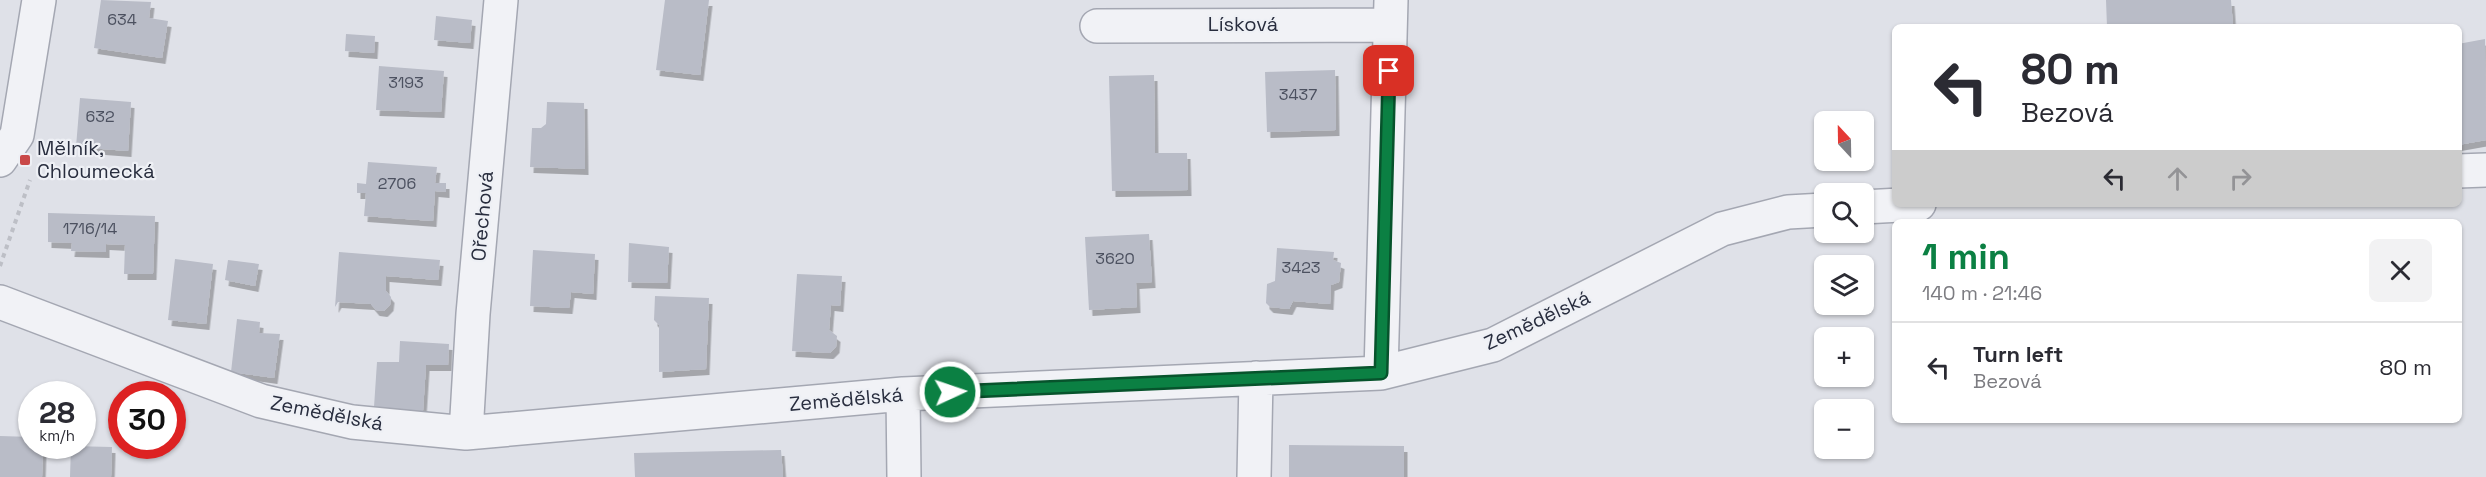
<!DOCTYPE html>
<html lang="en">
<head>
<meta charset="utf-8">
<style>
	:root { --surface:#fff; --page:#f2f2f3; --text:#2b2b33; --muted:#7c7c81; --line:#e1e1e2; --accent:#0b8043 }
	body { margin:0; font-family:"Space Grotesk",sans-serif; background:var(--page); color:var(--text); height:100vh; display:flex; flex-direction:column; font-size:22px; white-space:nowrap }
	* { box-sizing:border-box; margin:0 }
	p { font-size:20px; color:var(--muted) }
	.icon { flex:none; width:33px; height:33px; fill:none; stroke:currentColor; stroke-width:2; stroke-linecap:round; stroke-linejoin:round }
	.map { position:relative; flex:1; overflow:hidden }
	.sheet { position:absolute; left:1892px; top:219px; width:570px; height:204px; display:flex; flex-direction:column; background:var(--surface); border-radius:9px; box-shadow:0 2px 4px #0004 }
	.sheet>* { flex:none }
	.top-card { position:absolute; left:1892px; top:24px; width:570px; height:183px; border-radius:9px; box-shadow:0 2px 4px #0004; background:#fff; color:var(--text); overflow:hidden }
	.needle { width:39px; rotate:338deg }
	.buttons { position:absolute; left:1814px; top:111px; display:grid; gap:12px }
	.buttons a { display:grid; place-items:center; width:60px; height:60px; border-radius:9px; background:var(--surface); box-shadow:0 2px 4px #0004; font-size:30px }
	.speed { position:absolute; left:18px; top:381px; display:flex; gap:12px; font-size:30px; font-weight:700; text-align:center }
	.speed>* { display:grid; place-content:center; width:78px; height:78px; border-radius:50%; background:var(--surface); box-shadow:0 2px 4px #0004; line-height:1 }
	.speed small { font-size:15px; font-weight:400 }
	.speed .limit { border:9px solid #d22; background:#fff; color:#111 }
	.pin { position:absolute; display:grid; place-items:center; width:51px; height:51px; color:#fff; margin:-26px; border-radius:12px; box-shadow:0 3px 9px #0006 }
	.me { position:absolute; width:66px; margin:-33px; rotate:87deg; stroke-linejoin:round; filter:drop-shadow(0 0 4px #0008) }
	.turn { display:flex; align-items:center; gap:21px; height:126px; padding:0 30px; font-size:27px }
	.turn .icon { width:78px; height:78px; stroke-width:2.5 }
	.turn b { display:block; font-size:42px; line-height:51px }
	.lanes { display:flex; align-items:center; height:57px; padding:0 30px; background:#0003; justify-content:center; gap:30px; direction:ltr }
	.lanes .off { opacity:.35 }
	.round { display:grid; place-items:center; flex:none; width:63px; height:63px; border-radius:9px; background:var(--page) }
	.head { display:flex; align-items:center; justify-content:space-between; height:102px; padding:0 30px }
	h1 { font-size:36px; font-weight:800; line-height:45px; color:var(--accent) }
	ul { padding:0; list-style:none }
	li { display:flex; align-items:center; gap:18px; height:90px; padding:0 30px; border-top:2px solid var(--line) }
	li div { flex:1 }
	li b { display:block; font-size:22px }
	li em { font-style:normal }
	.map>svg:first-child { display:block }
	.building { fill:#b9bcc7; filter:url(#shadow) }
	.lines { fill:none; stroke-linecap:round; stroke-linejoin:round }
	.minor-casing { stroke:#a4a7b2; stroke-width:36 }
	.path { stroke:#bdbfc6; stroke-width:4; stroke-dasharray:4.5 4.5; stroke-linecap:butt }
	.minor { stroke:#f1f2f6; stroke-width:33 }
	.route-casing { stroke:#07532c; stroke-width:15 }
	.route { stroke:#0b8043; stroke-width:10 }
	.poi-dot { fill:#c94848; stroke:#eef0f5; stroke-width:2 }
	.labels { text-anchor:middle; stroke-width:4.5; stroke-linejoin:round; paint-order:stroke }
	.number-label { font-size:16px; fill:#4c5160 }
	.street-label { font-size:20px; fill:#282d3e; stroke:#eef0f5 }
	.poi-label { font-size:20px; fill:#282d3e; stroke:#eef0f5; text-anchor:start }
</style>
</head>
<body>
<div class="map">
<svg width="2486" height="477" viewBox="0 0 2486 477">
	<defs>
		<filter id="shadow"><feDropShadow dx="3.5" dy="6" stdDeviation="0" flood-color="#0004"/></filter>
	</defs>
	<rect width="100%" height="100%" fill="#dfe1e8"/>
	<!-- building -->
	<path class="building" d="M101,0L151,2L149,18L168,21L162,58L94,48Z
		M665,0H709L700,75L656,70Z
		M2106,0H2231L2233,27H2107Z
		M436,16L472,20L470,43L434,40Z
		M346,34L375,36L374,53L345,51Z
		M2485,39L2486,140L2458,145V44Z
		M379,66L444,71L441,112L376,110Z
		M1335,70L1336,130L1267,132L1265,72Z
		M1154,75L1155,153H1187L1188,190L1112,191L1109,76Z
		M80,98L131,102L128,151L76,147Z
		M547,102L584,103L585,169L530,167L532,128H541L546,124Z
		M368,162L437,167L435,183H446V192L435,191L433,221L364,216L366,193H357V183L366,184Z
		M48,213L155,216L153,274H124L125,245L106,244V252L71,251L72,243L48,242Z
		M1149,234L1152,282L1136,283L1137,307L1089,310L1085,237Z
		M629,243L669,247L667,283L628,282Z
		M1277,248L1334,252L1333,260L1341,263L1339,282L1331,285L1330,304L1293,301L1289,309L1270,307L1266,303L1267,284L1275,281Z
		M533,250L595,254L593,294L571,292L569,308L530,306Z
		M339,252L440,260L438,280L386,276V291L391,297L390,305L384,311L376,310L371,304L338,302L335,307Z
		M175,259L213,264L206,324L168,320Z
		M228,260L259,264L255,286L225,280Z
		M797,274L842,276L840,306L831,305L829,330L837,336L836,347L830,353L792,351Z
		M655,296L709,298L706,369L659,372V325L654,320Z
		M237,319L260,322L259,333L280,334L274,378L231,372Z
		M400,341L449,344L448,365H426L422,426L373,422L377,362H399Z
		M0,436L32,437V446H43L42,477H0Z
		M1289,445L1404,446V477H1289Z
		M71,446L112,447L111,477H70Z
		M781,450L783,477H635L634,453Z"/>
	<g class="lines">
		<defs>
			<path id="minor" d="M1097,26L1390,25
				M0,160L17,135L39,0
				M2458,171L2486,170
				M1863,207L1919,204
				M0,302L261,401L352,422L466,433L903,394L1381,373L1493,345L1722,229L1788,212L1824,210
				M1381,373L1391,0
				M903,394L904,477
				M466,433L473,314L501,0
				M1254,477L1256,378"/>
		</defs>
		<!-- minor casing -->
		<use href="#minor" class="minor-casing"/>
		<!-- path -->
		<path class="path" d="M0,266L30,180"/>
		<!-- minor -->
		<use href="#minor" class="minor"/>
	</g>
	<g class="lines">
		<defs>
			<path id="route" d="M950,392L1381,373L1389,71"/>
		</defs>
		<!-- route casing -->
		<use href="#route" class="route-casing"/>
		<!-- route -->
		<use href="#route" class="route"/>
	</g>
	<!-- markers -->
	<rect class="poi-dot" x="19" y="154" width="12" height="12" rx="3"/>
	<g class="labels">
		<!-- number labels -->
		<g class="number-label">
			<text x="122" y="25">634</text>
			<text x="406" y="88">3193</text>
			<text x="1298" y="100">3437</text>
			<text x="100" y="122">632</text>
			<text x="397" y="189">2706</text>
			<text x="90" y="234">1716/14</text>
			<text x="1115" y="264">3620</text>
			<text x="1301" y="273">3423</text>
		</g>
		<!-- street labels -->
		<g class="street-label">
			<text x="1243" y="31">Lísková</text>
			<text transform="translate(482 216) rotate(-85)" y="7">Ořechová</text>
			<text transform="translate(1537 320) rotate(-25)" y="7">Zemědělská</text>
			<text transform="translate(846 399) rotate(-5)" y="7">Zemědělská</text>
			<text transform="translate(327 413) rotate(11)" y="7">Zemědělská</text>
		</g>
		<!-- poi labels -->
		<g class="poi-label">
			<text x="37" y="155">Mělník,<tspan x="37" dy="23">Chloumecká</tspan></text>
		</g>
	</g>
</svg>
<div class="buttons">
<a><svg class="needle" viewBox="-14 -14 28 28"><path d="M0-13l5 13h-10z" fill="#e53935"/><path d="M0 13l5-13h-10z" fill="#7c7c81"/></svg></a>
<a><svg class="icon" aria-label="search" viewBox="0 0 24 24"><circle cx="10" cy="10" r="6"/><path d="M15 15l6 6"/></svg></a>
<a><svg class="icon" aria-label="layers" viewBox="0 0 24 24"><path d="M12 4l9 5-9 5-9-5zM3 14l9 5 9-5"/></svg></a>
<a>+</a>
<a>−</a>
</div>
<div class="speed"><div>28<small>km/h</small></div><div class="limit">30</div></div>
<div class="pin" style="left:1389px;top:71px;background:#d93025"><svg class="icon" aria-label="arrive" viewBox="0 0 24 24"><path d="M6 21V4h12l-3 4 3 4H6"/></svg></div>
<svg class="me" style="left:950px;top:392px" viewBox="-20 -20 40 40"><circle r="17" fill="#0b8043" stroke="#fff" stroke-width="3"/><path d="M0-11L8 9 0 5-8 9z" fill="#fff"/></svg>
<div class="top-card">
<div class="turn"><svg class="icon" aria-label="left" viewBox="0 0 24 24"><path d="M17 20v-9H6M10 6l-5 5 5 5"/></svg><div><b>80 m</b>Bezová</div></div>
<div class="lanes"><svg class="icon" aria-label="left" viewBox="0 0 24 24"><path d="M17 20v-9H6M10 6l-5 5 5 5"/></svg><svg class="icon off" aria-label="ahead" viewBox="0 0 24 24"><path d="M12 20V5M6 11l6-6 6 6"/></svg><svg class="icon off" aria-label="right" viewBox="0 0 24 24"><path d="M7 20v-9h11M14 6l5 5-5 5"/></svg></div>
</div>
<section class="sheet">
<div class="head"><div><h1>1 min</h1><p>140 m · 21:46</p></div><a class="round"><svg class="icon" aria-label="close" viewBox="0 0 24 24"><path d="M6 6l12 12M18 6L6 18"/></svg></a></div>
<ul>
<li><svg class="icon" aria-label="left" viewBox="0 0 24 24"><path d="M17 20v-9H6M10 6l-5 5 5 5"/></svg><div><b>Turn left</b><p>Bezová</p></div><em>80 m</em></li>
</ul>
</section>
</div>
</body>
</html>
